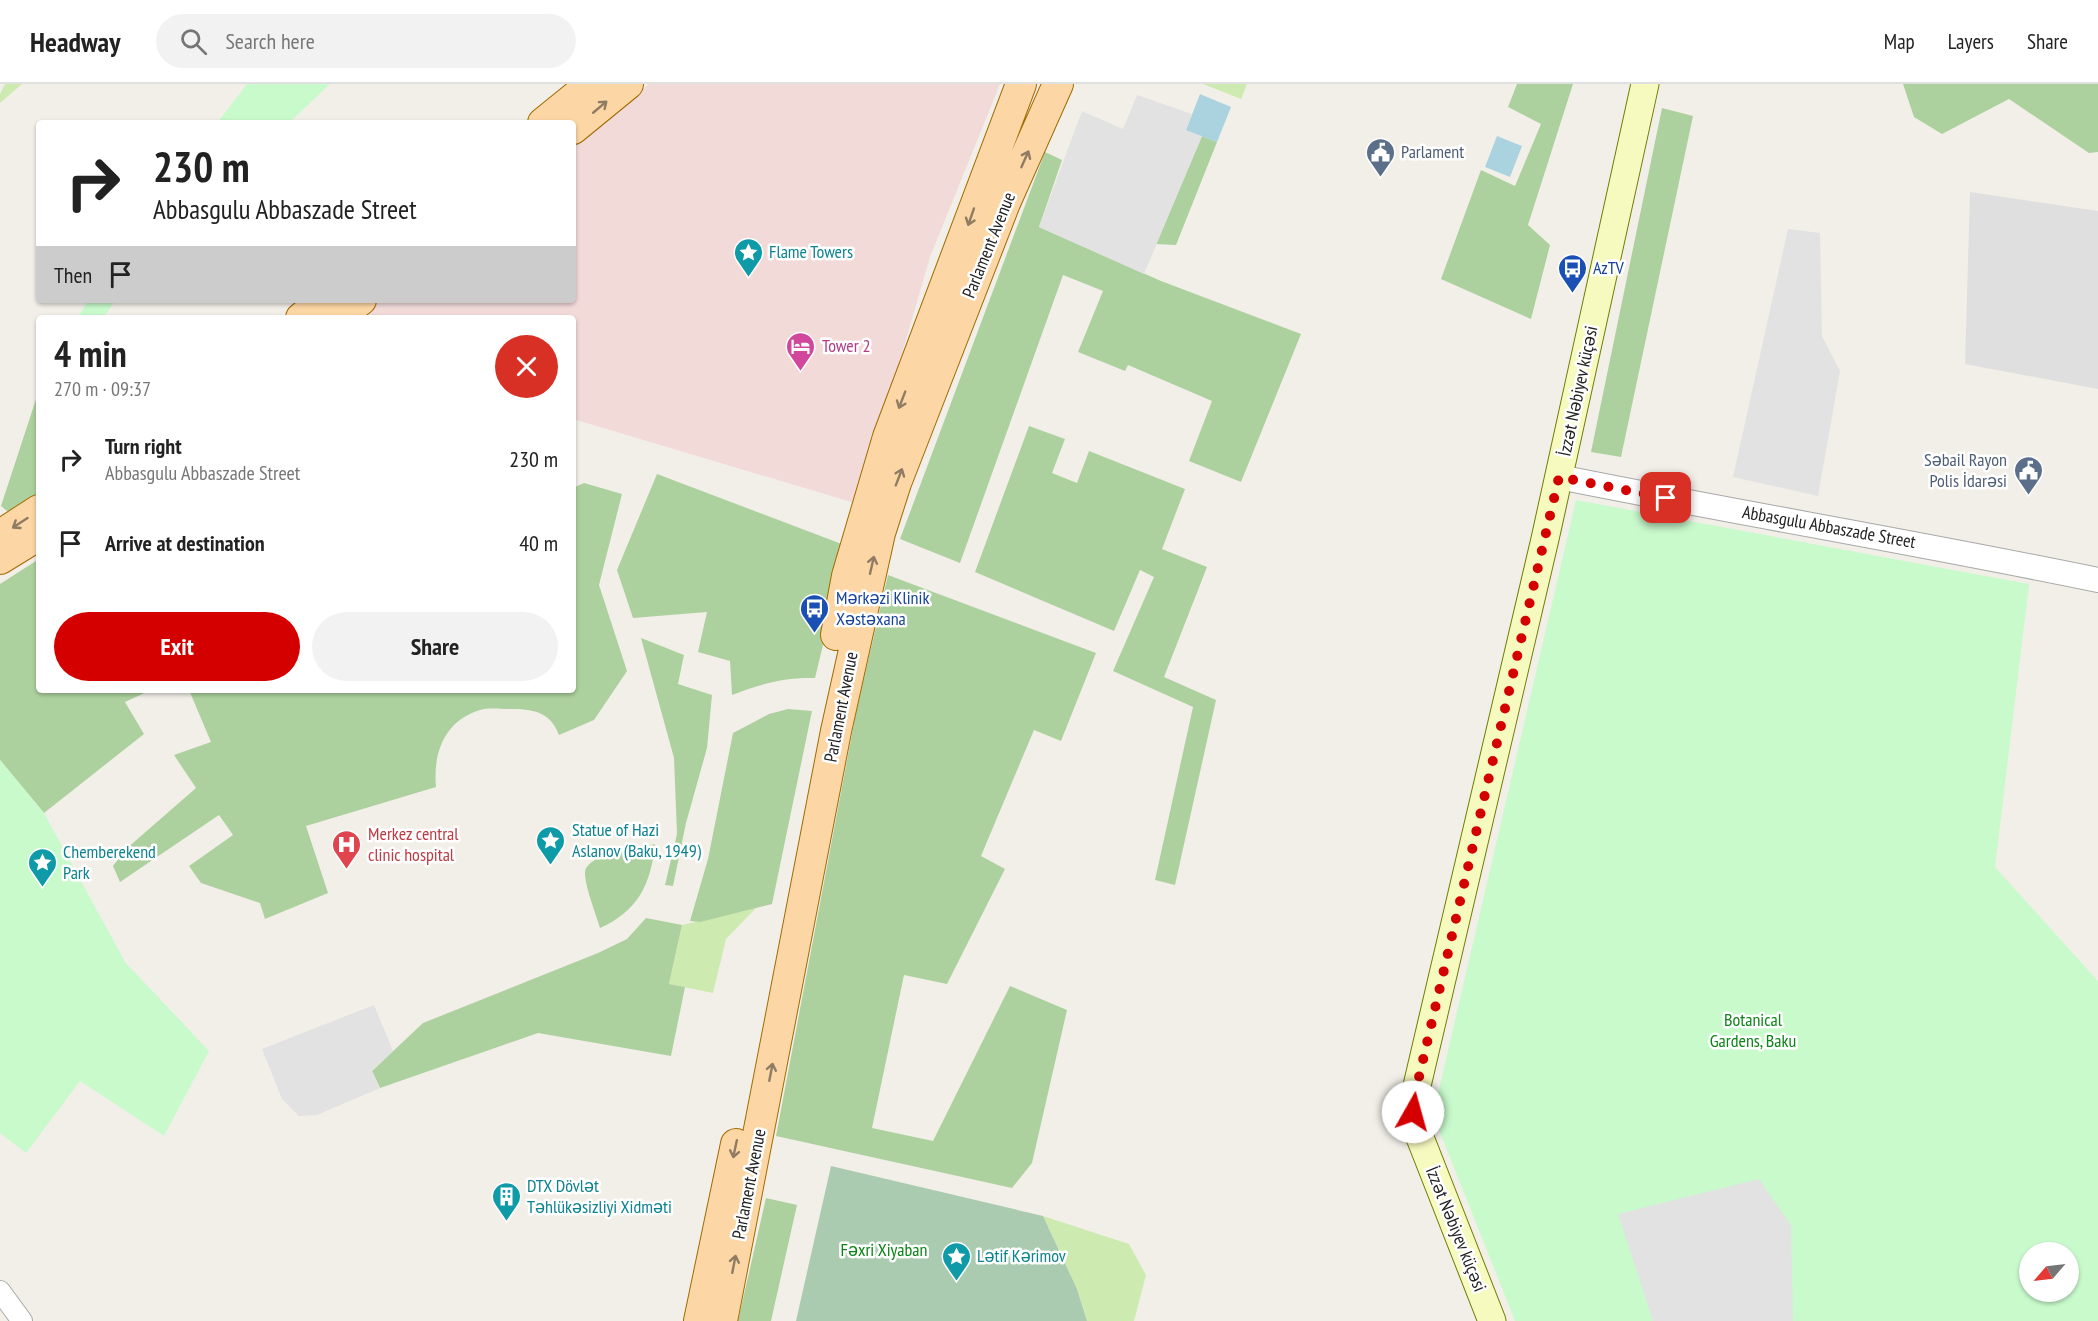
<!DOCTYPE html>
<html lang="en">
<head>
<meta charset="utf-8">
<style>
	:root { --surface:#fff; --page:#f2f2f2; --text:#222; --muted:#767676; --line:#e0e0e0; --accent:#d40000 }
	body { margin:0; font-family:"PT Sans Narrow",sans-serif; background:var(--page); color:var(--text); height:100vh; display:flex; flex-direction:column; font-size:22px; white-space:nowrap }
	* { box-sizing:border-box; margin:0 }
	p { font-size:20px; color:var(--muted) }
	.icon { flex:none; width:33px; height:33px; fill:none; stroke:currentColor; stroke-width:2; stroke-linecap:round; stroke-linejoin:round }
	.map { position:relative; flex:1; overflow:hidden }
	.sheet { position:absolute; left:36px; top:231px; width:540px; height:378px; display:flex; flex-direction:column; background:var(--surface); border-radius:6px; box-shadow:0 2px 4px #0004 }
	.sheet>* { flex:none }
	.guide { position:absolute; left:36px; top:36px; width:540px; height:183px; border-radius:6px; box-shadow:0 2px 4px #0004; background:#fff; color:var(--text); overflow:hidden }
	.needle { width:39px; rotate:242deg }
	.buttons { position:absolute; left:2019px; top:1158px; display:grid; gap:12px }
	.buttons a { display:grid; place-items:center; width:60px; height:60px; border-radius:50%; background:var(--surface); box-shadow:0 2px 4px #0004; font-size:30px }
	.pin { position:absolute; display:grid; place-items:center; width:51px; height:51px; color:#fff; margin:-26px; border-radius:12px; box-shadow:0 3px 9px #0006 }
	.me { position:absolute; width:66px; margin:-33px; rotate:7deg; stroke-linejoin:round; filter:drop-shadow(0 0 4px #0008) }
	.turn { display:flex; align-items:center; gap:21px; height:126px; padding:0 18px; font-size:27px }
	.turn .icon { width:78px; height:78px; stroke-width:2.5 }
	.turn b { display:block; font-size:42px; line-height:51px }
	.then { display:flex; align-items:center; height:57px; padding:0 18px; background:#0003; gap:12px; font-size:22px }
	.round { display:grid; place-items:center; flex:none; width:63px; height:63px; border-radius:32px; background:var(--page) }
	.headline { display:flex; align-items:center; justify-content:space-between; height:102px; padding:0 18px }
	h1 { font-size:36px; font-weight:700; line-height:45px }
	.button { display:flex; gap:12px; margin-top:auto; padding:12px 18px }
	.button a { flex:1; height:69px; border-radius:36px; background:var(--accent); color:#fff; font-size:24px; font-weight:700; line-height:69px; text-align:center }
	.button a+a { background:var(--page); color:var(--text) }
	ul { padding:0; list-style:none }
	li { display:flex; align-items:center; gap:18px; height:84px; padding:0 18px }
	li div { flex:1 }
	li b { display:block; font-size:22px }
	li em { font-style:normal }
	header { display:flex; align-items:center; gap:36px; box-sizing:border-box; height:84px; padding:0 30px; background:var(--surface); border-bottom:2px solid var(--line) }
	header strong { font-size:28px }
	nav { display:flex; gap:33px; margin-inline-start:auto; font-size:21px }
	.search { width:420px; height:54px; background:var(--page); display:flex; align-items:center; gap:15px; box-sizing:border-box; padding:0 21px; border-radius:33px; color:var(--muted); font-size:22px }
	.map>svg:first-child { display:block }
	.residential { fill:#e0dfdf }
	.commercial { fill:#f2dad9 }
	.grass { fill:#cdebb0 }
	.forest { fill:#add19e }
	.cemetery { fill:#aacbaf }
	.park { fill:#c8facc; fill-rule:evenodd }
	.parking { fill:#e2e2e2 }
	.water { fill:#aad3df }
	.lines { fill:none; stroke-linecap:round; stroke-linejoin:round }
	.minor-casing { stroke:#a9a9a9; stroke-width:22 }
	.tertiary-casing { stroke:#a9a9a9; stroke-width:26 }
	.secondary-casing { stroke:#707d05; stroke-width:29 }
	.primary-casing { stroke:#a06b00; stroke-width:32 }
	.minor { stroke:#fff; stroke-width:20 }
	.tertiary { stroke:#fff; stroke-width:24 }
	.secondary { stroke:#f7fabf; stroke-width:27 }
	.primary { stroke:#fcd6a4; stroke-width:30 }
	.oneway { stroke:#8f7c63 }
	.route { stroke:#d40000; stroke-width:10; stroke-dasharray:0 18 }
	.labels { text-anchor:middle; stroke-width:5; stroke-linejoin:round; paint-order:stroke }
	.service-label { font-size:18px; fill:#4e5e75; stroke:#fff; text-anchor:start }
	.street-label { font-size:18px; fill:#222; stroke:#fff }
	.culture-label { font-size:18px; fill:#0d838f; stroke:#fff; text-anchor:start }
	.transit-label { font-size:18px; fill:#164399; stroke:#fff; text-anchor:start }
	.hotel-label { font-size:18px; fill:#b23c85; stroke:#fff; text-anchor:start }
	.health-label { font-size:18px; fill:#be3a42; stroke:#fff; text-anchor:start }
	.park-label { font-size:18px; fill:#0c8416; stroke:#fff }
</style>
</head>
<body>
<header>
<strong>Headway</strong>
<div class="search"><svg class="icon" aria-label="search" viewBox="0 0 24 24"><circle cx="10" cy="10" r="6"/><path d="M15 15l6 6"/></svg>Search here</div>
<nav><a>Map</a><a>Layers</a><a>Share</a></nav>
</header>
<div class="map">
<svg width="2098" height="1237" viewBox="0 0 2098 1237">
	<rect width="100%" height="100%" fill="#f2efe9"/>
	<!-- residential -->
	<path class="residential" d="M1970,108L2098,127V305L1965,280Z"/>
	<!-- commercial -->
	<path class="commercial" d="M649,0H1000L930,173L858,420L573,335V234H356L378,216H573V61Z"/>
	<!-- grass -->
	<path class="grass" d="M5,0H22L0,19V10Z
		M1203,0H1247L1241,15Z
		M756,824L726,855L713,909L669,900L682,841Z
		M1043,1132L1129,1160L1146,1191L1134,1237H1087L1077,1205Z"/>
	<!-- forest -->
	<path class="forest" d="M1517,0H1573L1528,141L1550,161L1531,235L1441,195L1481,86L1515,102L1541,40L1508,23Z
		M1903,0H2098V68L2089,69L2009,15L1942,50L1914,33Z
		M1662,24L1693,32L1621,373L1591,368Z
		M1202,52L1217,58L1176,161L1156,160Z
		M1045,68L1062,76L1039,143L1161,197L1301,250L1241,398L1189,377L1212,317L1128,281L1125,287L1078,268L1103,207L1063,191L960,479L900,455Z
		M39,306V413L13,432L1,422Z
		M1029,342L1065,355L1052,389L1077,399L1089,367L1185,405L1162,465L1207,483L1164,593L1216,616L1175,801L1155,796L1193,623L1113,587L1154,493L1140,486L1114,547L975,488Z
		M657,390L847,462L815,594C784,593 761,600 732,611L730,577L698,568L707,528L633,534L617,486Z
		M584,399L622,410L599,501L627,587L594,636L559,651C550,627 532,625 509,625C500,625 486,623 477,627C443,639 433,671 436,703L306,742L328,809L265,835L260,819L201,799L189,782L233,751L219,731L120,798L113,782L126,765L196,704L174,671L211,658L189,606H573V404Z
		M39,475V606H151L125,618L144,650L44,729L0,676V500Z
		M888,491L1096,569L1061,657L1034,646L981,772L1005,785L947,900L904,891L872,1044L933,1057L1010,902L1067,926L1032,1079L1012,1104L776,1052L856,629Z
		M641,554L684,571L678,600L712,611L707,664L686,739L673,802L665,801L677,750L674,674Z
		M788,625L812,627L772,820L700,838L690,837L708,775L733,649L769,630Z
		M655,760C651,800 638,827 600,844C596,830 585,803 585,789C586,769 639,764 655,760Z
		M646,834L682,841L669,900L685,903L671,972L538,949L380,1004L372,987L423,939L598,869L627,855Z
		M766,1114L797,1121L771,1237H738Z"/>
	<!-- cemetery -->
	<path class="cemetery" d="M831,1082L1043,1132L1077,1205L1087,1237H796Z"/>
	<!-- park -->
	<path class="park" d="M247,0H330L289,39H217Z
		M88,216H116L103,234H78Z
		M1576,416L2029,500L1995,783L2098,897V1237H1515L1433,1031ZM2030,1168H2068V1208H2030Z
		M0,676L44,729L125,878L209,967L164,1052L80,997L26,1069L0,1049Z"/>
	<!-- parking -->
	<path class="parking" d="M1137,11L1192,30L1186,45L1202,52L1144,190L1039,143L1082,27L1123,45Z
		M1788,145L1820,149L1822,252L1840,287L1818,412L1733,393Z
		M374,921L393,967L372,987L380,1004L317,1031L299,1032L282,1015L262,965Z
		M1759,1095L1791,1141L1793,1237H1653L1618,1130Z"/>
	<!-- water -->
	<path class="water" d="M1200,10L1231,23L1217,58L1186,46Z
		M1497,52L1522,62L1510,93L1485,83Z"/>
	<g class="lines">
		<defs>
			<path id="minor" d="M0,1207L22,1237"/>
			<path id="tertiary" d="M1559,393C1738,429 1919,459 2098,496"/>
			<path id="secondary" d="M1492,1237L1419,1051L1413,1028L1416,1006L1545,455L1645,0"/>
			<path id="primary" d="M543,39L591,0
				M573,45L628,0
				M301,234L323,216
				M338,234L361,216
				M0,451L39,426
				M0,475L39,451
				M836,551L847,492L888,353L1021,0
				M699,1237L736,1060
				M722,1237L836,647L880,449L896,399L1005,119L1058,0"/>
		</defs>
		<!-- minor casing -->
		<use href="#minor" class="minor-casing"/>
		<!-- tertiary casing -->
		<use href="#tertiary" class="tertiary-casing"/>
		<!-- secondary casing -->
		<use href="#secondary" class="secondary-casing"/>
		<!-- primary casing -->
		<use href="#primary" class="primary-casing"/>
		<!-- minor -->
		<use href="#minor" class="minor"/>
		<!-- tertiary -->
		<use href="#tertiary" class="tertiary"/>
		<!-- secondary -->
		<use href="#secondary" class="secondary"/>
		<!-- primary -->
		<use href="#primary" class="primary"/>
	</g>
	<!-- one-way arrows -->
	<defs><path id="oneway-shaft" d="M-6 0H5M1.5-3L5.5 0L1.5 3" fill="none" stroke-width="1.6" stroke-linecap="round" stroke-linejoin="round" transform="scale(1.5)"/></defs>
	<g class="oneway">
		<use href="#oneway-shaft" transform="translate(600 23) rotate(-40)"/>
		<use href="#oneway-shaft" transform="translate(1025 75) rotate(-66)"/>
		<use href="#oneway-shaft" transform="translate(971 133) rotate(109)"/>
		<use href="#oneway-shaft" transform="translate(902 316) rotate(111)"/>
		<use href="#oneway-shaft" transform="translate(899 393) rotate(-69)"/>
		<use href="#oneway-shaft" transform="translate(20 439) rotate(147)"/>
		<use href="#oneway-shaft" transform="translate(872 481) rotate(-77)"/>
		<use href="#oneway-shaft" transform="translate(771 988) rotate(-79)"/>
		<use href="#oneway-shaft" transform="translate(735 1065) rotate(102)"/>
		<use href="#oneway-shaft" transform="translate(734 1180) rotate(-79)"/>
	</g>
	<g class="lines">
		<!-- route -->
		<path class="route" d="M1413,1028L1416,1006L1559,393L1666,414"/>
	</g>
	<!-- icons -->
	<defs>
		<symbol id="civic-pin" viewBox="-11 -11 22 30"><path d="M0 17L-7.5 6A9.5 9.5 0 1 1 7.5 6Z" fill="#5c6f8a" stroke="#fff"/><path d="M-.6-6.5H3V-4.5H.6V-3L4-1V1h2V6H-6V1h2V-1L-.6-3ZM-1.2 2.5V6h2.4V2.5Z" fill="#fff"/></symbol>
		<symbol id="sight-pin" viewBox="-11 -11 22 30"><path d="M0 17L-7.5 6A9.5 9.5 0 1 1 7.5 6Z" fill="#0f9aa8" stroke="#fff"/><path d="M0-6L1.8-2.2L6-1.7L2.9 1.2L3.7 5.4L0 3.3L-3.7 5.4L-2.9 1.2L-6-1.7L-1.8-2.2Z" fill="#fff"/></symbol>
		<symbol id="bus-pin" viewBox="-11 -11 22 30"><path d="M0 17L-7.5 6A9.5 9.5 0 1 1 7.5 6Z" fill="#1a4fb4" stroke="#fff"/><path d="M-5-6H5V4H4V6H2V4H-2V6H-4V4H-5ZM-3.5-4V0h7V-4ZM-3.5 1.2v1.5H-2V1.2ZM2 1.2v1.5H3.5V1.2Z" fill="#fff"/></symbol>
		<symbol id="hotel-pin" viewBox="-11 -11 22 30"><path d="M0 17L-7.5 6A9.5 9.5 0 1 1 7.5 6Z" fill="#d1479c" stroke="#fff"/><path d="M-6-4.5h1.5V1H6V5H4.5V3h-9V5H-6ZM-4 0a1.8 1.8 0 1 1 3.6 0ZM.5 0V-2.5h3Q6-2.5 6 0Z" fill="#fff"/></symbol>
		<symbol id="hospital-pin" viewBox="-11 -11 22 30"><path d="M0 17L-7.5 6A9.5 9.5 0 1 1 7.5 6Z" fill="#e0444e" stroke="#fff"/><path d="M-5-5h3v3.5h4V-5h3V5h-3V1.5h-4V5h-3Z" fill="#fff"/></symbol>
		<symbol id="building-pin" viewBox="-11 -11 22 30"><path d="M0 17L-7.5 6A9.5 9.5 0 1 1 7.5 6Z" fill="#0f9aa8" stroke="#fff"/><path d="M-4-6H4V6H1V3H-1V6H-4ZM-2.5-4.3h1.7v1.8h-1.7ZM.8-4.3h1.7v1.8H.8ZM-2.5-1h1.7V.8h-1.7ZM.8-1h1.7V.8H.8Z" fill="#fff"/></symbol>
	</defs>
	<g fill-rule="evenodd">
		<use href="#civic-pin" x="1364" y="52" width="33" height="45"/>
		<use href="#sight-pin" x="732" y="152" width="33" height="45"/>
		<use href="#bus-pin" x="1556" y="168" width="33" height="45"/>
		<use href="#hotel-pin" x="784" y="246" width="33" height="45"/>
		<use href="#civic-pin" x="2012" y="370" width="33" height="45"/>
		<use href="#bus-pin" x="798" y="508" width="33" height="45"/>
		<use href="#sight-pin" x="534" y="740" width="33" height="45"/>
		<use href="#hospital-pin" x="330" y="744" width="33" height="45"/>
		<use href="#sight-pin" x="26" y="762" width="33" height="45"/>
		<use href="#building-pin" x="490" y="1096" width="33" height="45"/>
		<use href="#sight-pin" x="940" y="1156" width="33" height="45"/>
	</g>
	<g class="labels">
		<!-- service labels -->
		<g class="service-label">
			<text x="1401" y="74">Parlament</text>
			<text x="2007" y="382" text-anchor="end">Səbail Rayon<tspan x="2007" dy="21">Polis İdarəsi</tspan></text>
		</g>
		<!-- street labels -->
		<g class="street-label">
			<text transform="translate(989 161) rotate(-68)" y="6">Parlament Avenue</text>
			<text transform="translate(1578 307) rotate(-78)" y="6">İzzət Nəbiyev küçəsi</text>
			<text transform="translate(1829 443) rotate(10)" y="6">Abbasgulu Abbaszade Street</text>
			<text transform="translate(841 623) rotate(-79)" y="6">Parlament Avenue</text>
			<text transform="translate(749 1100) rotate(-79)" y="6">Parlament Avenue</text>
			<text transform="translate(1456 1145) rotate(68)" y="6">İzzət Nəbiyev küçəsi</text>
		</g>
		<!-- culture labels -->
		<g class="culture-label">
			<text x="769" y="174">Flame Towers</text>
			<text x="572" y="752">Statue of Hazi<tspan x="572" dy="21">Aslanov (Baku, 1949)</tspan></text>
			<text x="63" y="774">Chemberekend<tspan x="63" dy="21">Park</tspan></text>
			<text x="527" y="1108">DTX Dövlət<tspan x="527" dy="21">Təhlükəsizliyi Xidməti</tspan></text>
			<text x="977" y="1178">Lətif Kərimov</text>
		</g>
		<!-- transit labels -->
		<g class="transit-label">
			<text x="1593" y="190">AzTV</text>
			<text x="836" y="520">Mərkəzi Klinik<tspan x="836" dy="21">Xəstəxana</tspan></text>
		</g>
		<!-- hotel labels -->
		<g class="hotel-label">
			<text x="822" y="268">Tower 2</text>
		</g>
		<!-- health labels -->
		<g class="health-label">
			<text x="368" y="756">Merkez central<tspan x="368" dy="21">clinic hospital</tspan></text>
		</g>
		<!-- park labels -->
		<g class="park-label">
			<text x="1753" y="942">Botanical<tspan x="1753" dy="21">Gardens, Baku</tspan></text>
			<text x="884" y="1172">Fəxri Xiyaban</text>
		</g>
	</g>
</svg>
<div class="buttons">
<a><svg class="needle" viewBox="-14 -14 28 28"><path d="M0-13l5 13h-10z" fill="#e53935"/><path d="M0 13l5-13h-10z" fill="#767676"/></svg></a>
</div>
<div class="pin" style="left:1666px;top:414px;background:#d93025"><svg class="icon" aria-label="arrive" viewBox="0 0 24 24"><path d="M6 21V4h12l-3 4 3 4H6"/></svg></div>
<svg class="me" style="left:1413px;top:1028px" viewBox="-20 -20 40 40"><circle r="19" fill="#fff"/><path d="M0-13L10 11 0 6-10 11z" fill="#d40000"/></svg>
<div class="guide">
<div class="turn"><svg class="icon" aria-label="right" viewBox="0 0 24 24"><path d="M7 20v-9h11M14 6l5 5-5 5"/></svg><div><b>230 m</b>Abbasgulu Abbaszade Street</div></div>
<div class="then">Then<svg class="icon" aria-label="arrive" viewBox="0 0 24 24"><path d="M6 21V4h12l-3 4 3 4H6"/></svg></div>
</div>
<section class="sheet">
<div class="headline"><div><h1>4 min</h1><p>270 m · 09:37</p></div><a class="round" style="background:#d93025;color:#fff"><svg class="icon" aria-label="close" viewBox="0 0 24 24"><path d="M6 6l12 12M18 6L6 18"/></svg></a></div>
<ul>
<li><svg class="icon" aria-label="right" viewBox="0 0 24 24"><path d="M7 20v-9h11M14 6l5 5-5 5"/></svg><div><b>Turn right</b><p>Abbasgulu Abbaszade Street</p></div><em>230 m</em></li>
<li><svg class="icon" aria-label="arrive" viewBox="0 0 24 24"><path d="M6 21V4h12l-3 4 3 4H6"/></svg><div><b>Arrive at destination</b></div><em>40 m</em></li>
</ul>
<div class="button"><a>Exit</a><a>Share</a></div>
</section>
</div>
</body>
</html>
